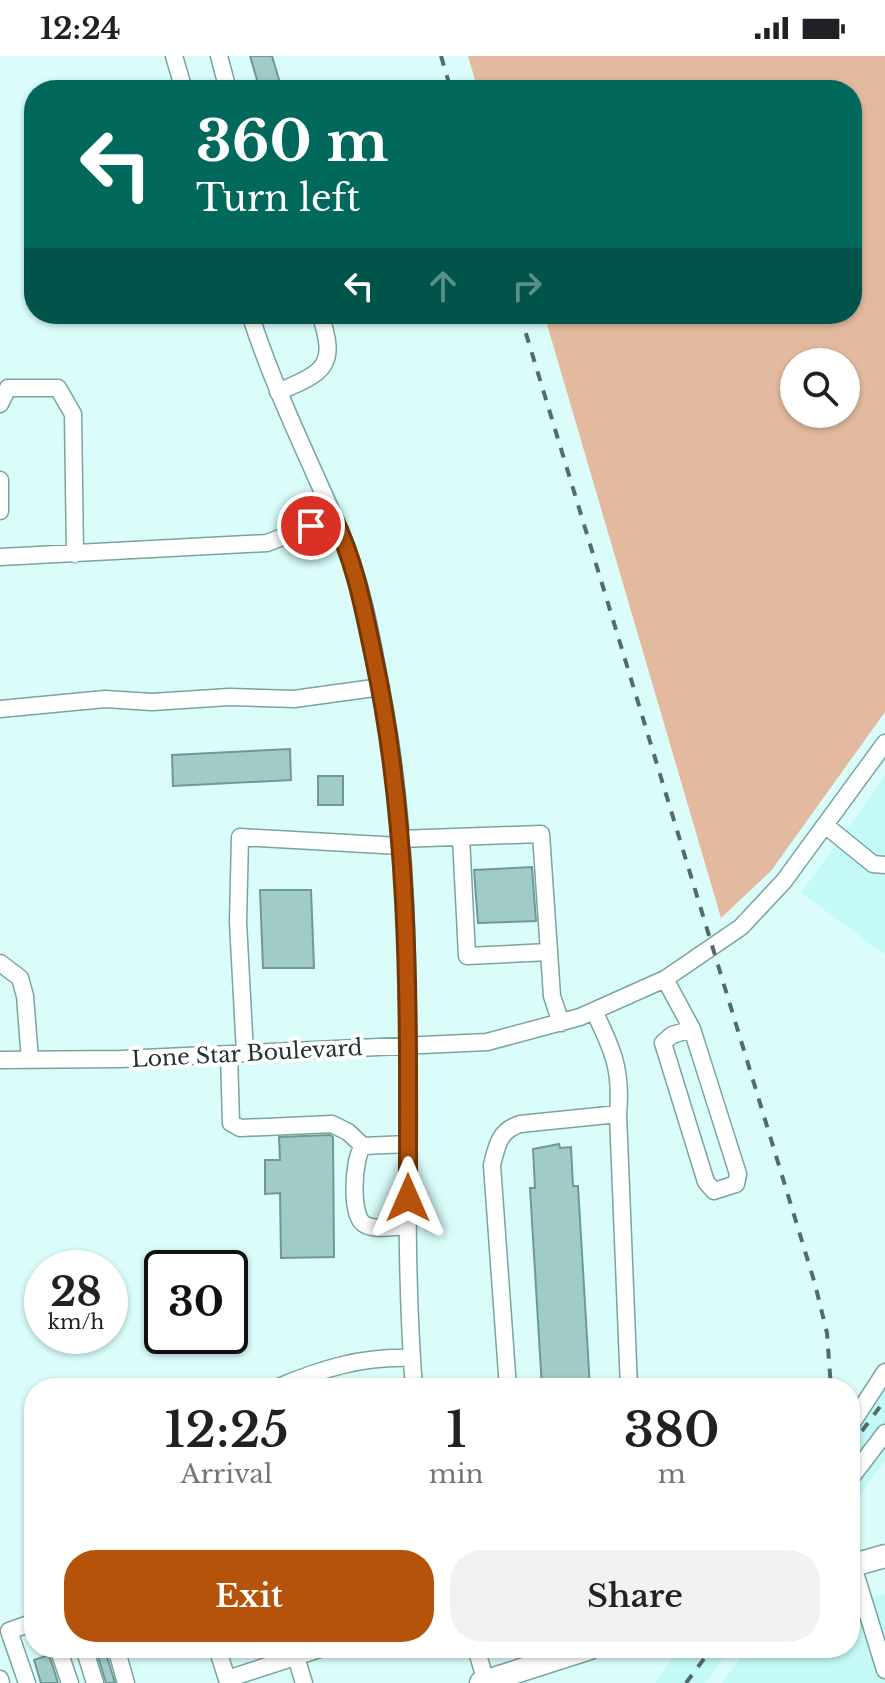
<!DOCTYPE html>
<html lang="en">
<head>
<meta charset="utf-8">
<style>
	:root { --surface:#fff; --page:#f2f2f2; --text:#202124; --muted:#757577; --accent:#b45309 }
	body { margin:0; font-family:"Libre Baskerville",serif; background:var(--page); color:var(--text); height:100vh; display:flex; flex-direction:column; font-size:30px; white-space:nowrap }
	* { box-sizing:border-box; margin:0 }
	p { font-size:26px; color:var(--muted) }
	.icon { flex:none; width:44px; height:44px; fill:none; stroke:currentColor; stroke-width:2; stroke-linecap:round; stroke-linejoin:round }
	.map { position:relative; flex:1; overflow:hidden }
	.side { position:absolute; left:24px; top:1322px; width:836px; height:280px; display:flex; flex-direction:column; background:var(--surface); border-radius:32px; box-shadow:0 2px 6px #0004 }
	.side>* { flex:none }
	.guide { position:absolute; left:24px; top:24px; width:838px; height:244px; border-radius:32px; box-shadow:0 2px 6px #0004; background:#00695c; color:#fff; overflow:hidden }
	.tools { position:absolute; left:780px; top:292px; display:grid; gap:16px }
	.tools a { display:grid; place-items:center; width:80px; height:80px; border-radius:50%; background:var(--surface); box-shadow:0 2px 6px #0004; font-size:40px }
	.speed { position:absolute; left:24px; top:1194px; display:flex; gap:16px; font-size:40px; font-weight:700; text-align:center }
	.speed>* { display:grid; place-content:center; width:104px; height:104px; border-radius:50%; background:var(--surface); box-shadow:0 2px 6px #0004; line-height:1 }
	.speed small { font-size:20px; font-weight:400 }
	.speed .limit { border:4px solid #111; border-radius:12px; background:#fff; color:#111 }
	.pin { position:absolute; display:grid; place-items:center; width:68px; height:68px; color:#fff; margin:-34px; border:4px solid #fff; border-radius:50%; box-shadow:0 2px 8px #0007 }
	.me { position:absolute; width:88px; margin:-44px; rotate:0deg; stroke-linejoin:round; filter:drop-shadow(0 0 6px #0008) }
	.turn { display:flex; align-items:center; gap:28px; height:168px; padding:0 40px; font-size:36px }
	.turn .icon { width:104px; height:104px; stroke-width:2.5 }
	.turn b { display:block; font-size:56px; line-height:68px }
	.lanes { display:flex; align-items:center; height:76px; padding:0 40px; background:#0003; justify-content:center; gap:40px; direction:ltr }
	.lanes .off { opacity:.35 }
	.eta { display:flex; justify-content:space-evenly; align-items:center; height:136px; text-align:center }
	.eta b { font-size:48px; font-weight:600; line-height:56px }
	.primary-button { display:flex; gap:16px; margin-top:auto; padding:16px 40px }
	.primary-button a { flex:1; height:92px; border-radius:32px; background:var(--accent); color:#fff; font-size:32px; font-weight:600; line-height:92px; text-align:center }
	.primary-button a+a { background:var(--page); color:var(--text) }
	.status { display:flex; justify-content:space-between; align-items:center; height:56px; padding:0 40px; background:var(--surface); direction:ltr }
	.status svg { height:22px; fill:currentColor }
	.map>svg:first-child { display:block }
	.built { fill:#c3faf5 }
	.green { fill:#e3ba9f; fill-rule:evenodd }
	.building { fill:#a0cbc7; stroke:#6f9995; stroke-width:2 }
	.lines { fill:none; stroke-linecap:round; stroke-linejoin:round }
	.minor-casing { stroke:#79a4a0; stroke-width:19 }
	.major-casing { stroke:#79a4a0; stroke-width:25 }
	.minor { stroke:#fff; stroke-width:16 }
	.major { stroke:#fff; stroke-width:22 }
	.rail { stroke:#556b69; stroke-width:4; stroke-dasharray:10 10; stroke-linecap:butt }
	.route-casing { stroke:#753606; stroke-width:20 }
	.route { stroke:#b45309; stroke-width:14 }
	.labels { text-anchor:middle; stroke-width:8; stroke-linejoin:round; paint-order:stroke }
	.street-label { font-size:22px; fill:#213331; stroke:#fff }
</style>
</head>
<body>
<div class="status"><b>12:24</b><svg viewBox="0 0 49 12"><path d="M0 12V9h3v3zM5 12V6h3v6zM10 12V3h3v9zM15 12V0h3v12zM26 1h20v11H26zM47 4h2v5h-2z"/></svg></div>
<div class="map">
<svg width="885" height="1627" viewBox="0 0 885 1627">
	<rect width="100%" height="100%" fill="#dafdfa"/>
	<!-- built -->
	<path class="built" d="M885,720V898L801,837Z
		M885,1312V1405L857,1442L850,1462V1358Z
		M885,1538V1627H722L748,1592H850V1549Z
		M680,1592H730L705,1627H655Z"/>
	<!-- green -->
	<path class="green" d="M468,0H885V656L771,815L721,862L544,258H852V34H478ZM794,306H846V358H794Z"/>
	<!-- building -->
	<path class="building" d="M250,0H272L282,34H260Z
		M290,693L291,724L173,730L172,699Z
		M318,720H343V749H318Z
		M532,811L536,865L478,867L474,814Z
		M260,834H311L314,912H263Z
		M330,1079L333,1081L334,1201L281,1202L280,1137L265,1138V1104H280L279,1081Z
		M559,1088L560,1092L571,1091L573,1130H578L590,1332H542L530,1132H535L533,1093Z
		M102,1592L108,1604L115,1627H106L96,1594Z
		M49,1599L54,1614L58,1627H41L34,1604Z"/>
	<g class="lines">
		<defs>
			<path id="minor" d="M174,0L184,34
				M219,0L228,34
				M250,258C274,333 309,403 340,475C362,526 372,585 382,639C426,867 396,1102 414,1332
				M278,336C324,316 338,311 320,258
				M0,348L8,332H58L73,358L75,498
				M0,424V455
				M0,501L267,487L333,461
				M0,653L105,643L152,646L229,641L294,643L381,631
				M825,769L873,808L885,809
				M461,781L467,900L549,896
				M399,783L541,778L552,940L561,967
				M0,907L20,922L25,940L30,1004
				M665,923L692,973L738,1118L736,1128L714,1135L706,1126L663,987L672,979L692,973
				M594,955C613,994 622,1014 618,1058L629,1332
				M245,997L238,866L240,781L400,790
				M229,998L231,1067L240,1072L332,1068L348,1076L363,1090
				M0,1004L121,1003L487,986L580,961L665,923L741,871L784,825L885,687
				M408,1088L363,1090C353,1102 350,1159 364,1168C374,1175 396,1170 408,1170
				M276,1332C321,1313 362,1300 412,1302
				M508,1332L492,1109C497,1089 499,1075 520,1068L618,1058
				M850,1370L885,1316
				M850,1423L885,1377
				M853,1510L885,1614
				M58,1592L70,1627
				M84,1592L95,1627
				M116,1592L126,1627
				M217,1592L227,1623L323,1592
				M476,1592L486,1626
				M296,1601L304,1627
				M0,1623L1,1627
				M27,1627L9,1575L34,1566"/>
			<path id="major" d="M850,1510L885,1500
				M481,1627L590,1592"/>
		</defs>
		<!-- minor casing -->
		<use href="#minor" class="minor-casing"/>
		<!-- major casing -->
		<use href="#major" class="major-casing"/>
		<!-- minor -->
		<use href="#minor" class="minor"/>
		<!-- major -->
		<use href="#major" class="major"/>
		<!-- rail -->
		<path class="rail" d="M441,0L451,34
			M520,258L815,1228L827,1277L831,1332
			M850,1391L885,1344
			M686,1627L712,1592"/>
	</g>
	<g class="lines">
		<defs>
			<path id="route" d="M311,470L333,461C355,505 364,554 374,602C412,779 408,962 408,1142"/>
		</defs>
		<!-- route casing -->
		<use href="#route" class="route-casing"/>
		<!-- route -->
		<use href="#route" class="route"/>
	</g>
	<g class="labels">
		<!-- street labels -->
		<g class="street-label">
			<text transform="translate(247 997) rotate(-3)" y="8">Lone Star Boulevard</text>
		</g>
	</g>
</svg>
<div class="tools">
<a><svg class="icon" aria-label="search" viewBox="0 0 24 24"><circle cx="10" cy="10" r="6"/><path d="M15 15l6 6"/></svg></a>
</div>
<div class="speed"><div>28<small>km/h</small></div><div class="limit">30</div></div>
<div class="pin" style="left:311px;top:470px;background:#d93025"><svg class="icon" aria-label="arrive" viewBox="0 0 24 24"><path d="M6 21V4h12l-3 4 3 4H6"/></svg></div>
<svg class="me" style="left:408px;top:1142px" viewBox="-20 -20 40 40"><path d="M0-17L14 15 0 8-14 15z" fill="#b45309" stroke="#fff" stroke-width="4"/></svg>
<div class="guide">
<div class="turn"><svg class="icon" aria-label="left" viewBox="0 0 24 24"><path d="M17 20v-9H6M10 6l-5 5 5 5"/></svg><div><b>360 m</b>Turn left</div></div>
<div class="lanes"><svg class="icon" aria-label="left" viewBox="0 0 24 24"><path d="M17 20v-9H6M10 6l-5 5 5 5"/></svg><svg class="icon off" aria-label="ahead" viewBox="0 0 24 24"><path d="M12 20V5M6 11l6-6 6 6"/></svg><svg class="icon off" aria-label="right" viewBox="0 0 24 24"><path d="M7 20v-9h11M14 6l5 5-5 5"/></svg></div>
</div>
<section class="side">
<div class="eta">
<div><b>12:25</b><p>Arrival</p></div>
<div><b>1</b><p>min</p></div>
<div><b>380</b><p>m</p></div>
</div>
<div class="primary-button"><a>Exit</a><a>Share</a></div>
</section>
</div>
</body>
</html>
